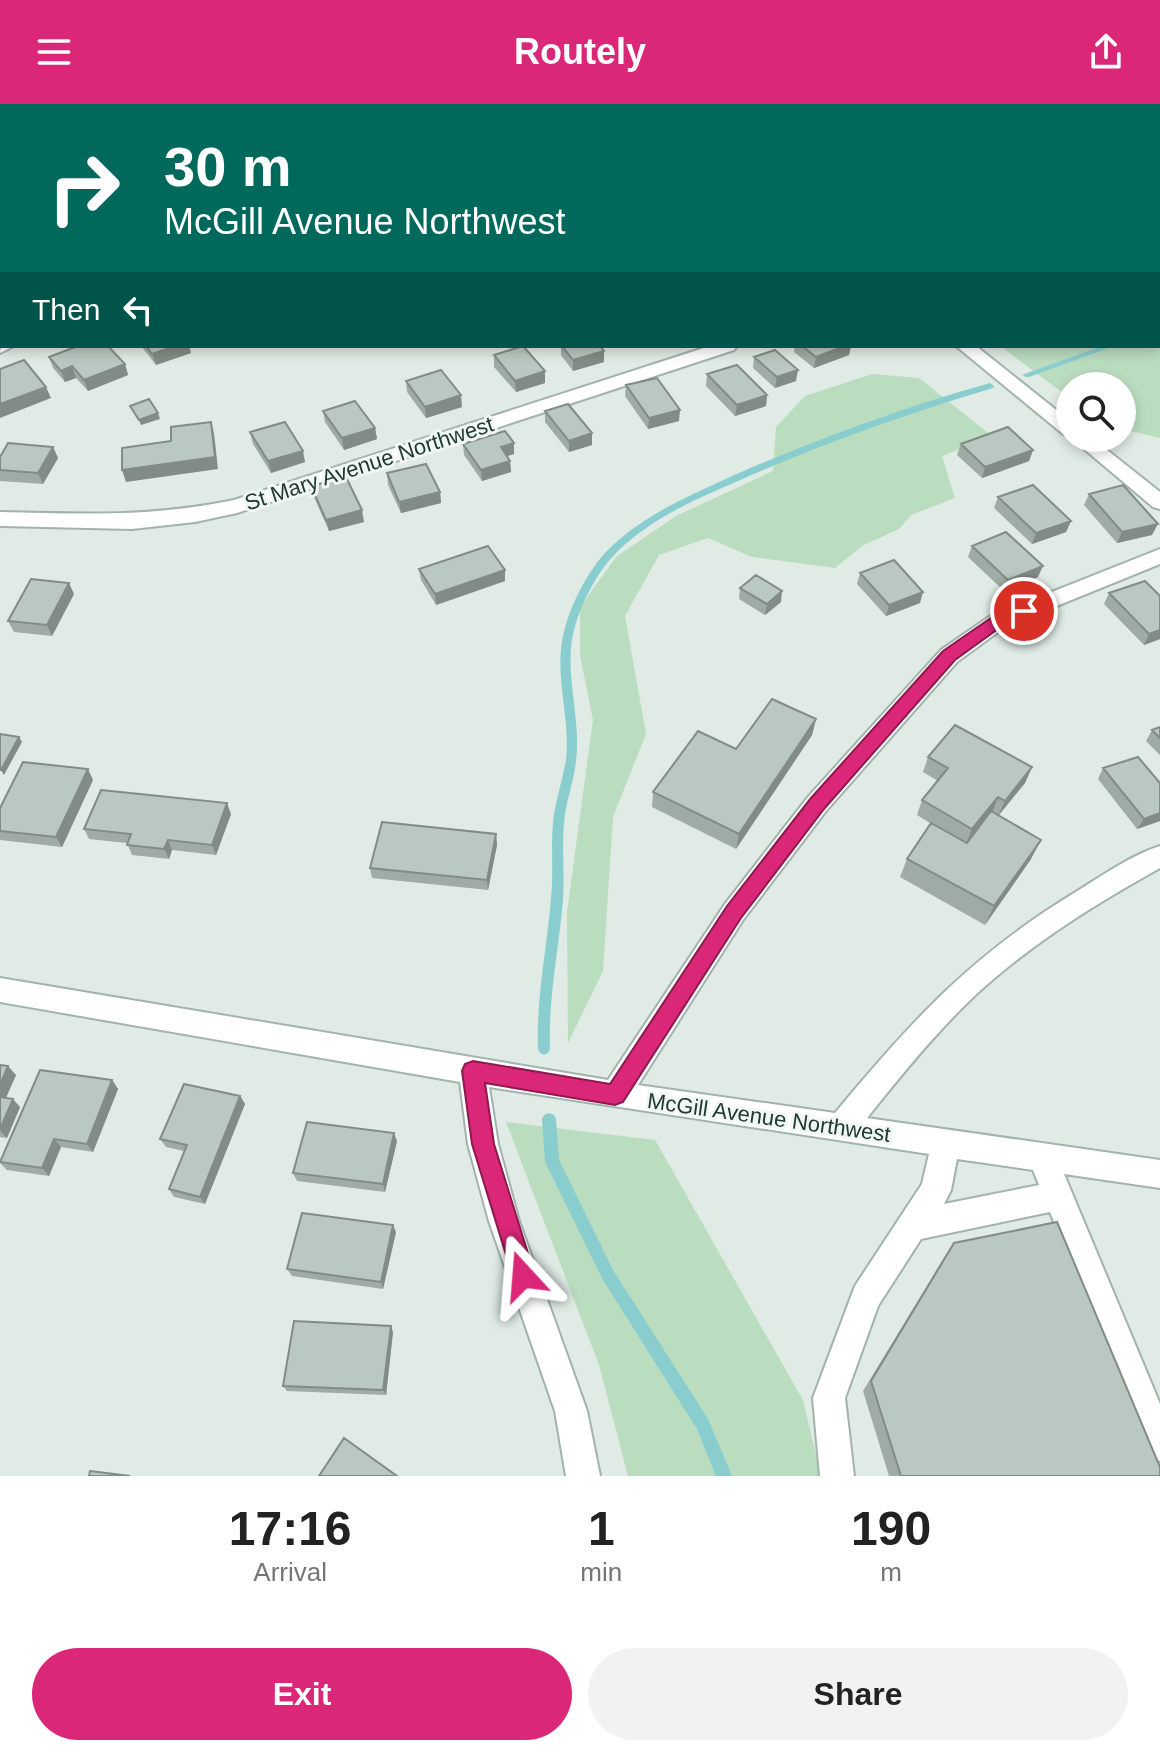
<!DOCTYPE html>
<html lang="en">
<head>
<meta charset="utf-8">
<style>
	:root { --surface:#fff; --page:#f2f2f2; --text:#222; --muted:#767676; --accent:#db2777 }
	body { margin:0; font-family:Arial,sans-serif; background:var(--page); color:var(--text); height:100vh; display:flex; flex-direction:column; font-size:30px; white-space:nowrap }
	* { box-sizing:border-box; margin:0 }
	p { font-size:26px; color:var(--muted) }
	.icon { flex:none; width:44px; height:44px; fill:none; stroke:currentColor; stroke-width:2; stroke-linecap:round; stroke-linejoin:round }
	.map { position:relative; height:1372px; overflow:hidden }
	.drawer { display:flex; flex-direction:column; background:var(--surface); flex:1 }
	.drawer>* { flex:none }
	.guide { position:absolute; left:0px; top:0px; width:1160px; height:244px; box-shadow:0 4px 12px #0003; background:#00695c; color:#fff; overflow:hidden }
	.fabs { position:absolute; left:1056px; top:268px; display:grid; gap:16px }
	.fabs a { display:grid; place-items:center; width:80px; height:80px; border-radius:50%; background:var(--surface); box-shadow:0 4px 12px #0003; font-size:40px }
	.pin { position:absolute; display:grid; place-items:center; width:68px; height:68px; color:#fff; margin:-34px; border:4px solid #fff; border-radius:50%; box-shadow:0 2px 8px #0007 }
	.me { position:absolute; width:88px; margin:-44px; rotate:341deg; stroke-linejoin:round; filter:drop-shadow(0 0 6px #0008) }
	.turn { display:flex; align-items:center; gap:28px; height:168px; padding:0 32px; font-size:36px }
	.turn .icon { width:104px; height:104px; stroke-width:2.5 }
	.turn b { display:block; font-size:56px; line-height:68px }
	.then { display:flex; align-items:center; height:76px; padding:0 32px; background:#0003; gap:16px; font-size:30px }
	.eta { display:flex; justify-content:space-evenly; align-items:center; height:136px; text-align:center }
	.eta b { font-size:48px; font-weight:700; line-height:56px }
	.cta { display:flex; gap:16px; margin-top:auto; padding:16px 32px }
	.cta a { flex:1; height:92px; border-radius:48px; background:var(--accent); color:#fff; font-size:32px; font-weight:700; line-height:92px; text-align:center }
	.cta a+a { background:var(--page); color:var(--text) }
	header { display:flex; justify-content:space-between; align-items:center; height:104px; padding:0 32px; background:var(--accent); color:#fff; font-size:36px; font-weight:700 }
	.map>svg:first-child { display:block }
	.green { fill:#badcbf }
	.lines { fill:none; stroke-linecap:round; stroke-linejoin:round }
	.stream { fill:#89cdcf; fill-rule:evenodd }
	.minor-casing { stroke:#a3b3ab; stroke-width:4 }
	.minor { fill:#fff; fill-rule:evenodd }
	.wall { fill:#9faca5 }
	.shaded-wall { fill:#828c86 }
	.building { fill:#b9c8c0; stroke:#828c86; stroke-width:2 }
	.route { fill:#db2777; stroke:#8e194d; stroke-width:2 }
	.labels { text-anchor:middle; stroke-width:6; stroke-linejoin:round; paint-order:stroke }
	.street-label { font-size:22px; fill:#213b31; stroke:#f1f8f3 }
</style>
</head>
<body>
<header><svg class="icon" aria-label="menu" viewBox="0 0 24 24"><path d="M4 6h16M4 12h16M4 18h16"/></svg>Routely<svg class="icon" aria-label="share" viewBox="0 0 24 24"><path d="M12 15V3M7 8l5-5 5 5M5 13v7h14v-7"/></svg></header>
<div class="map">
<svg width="1160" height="1372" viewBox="0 0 1160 1372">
	<rect width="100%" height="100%" fill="#e0ebe5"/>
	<!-- green -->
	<path class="green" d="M1160,220V334L1122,325V282H1070V294L1000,242H1158Z
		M872,270L919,274L992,332L942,352L955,394L911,411L899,425L862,442L835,464L752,453L708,434L659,451L625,512L646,630L613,713L603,867L568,939L567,808L593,616L580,551V503L616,453L676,412L773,367L776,323L805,292Z
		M506,1018L655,1036L803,1296L821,1372H628L599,1261Z"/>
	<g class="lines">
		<!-- stream -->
		<path class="stream" d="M1102,242H1114L1029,273H1026L1022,271Z
			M990,279L994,282L993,284C906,310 821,340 738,377C696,395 652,414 618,447C599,465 584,494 576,519C561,564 582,611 576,657C574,675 568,692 565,710C561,738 565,767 563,795C559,845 548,894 550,945L548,949L544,951L540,949L538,945C536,894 547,845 551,794C554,766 550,738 554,710C557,692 563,674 566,656C571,612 552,567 565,524C573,495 591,461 613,441C649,408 695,389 739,369C820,334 904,303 990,279Z
			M549,1009L554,1011L556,1015L559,1056L613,1166L708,1315L732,1372H716L697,1325L603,1176L547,1062L545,1057L542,1015L544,1011Z"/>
		<defs>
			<path id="minor" d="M236,0H252L253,2H237Z
				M299,0H319L298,2Z
				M653,0H669L670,2H654Z
				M2,237V242H14L0,249Z
				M710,242H737L734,246L237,409L195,418L132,425L0,422V408C82,410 153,413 234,396Z
				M956,242H976L1070,317V332L1063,330Z
				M1071,334H1092L1160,388V405L1153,403Z
				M1160,445V460L1005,523L957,558L826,707L743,816L638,981L835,1009C913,915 973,850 1079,786C1104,770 1132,751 1160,742V764C1090,803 1021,846 964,902C929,937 898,975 867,1014L1160,1056V1084L1064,1070L1160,1300V1357L1148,1352L1050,1108L921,1135L878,1202L845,1294L854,1372H820L813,1294L855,1182L922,1080L929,1050L489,983L498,1040L519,1117L587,1307L600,1372H566L555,1307L489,1117L468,1040L460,978L0,898V874L608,976L725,800L808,693L941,546L989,513ZM957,1055L1033,1066L1039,1081L944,1100L951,1086Z"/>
		</defs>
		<!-- minor casing -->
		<use href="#minor" class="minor-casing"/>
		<!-- minor -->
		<use href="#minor" class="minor"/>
	</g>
	<!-- wall -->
	<path class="wall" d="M865,0H908V2H868Z
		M1147,0H1160V33H1158V2H1143Z
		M1158,59H1160V93H1158Z
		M141,242H189L191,249L156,261Z
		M561,242H600L604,258L573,267L561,251Z
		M795,242H851L849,251L814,264L794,248Z
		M494,251L545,267V279L516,288L494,263Z
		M49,253L125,260L128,271L88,287L76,274L65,278L53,264Z
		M754,253L796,277L775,284L753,264Z
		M707,270L767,291L766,302L735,312L706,282Z
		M406,277L462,303L426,314L407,288Z
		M626,281L679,317L648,325L625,292Z
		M323,307L375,324L377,335L344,346L325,318Z
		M545,307L592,329V341L569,348L545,318Z
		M250,328L305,358L271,369L253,340Z
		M463,340L514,350L507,352L510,357L511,368L482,377L464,351Z
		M961,340L1033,346L1029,357L982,374L957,351Z
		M53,343L58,354L43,380L0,377V353Z
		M387,369L440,388L441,399L401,409L388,381Z
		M311,382L364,418L329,427L314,393Z
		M1089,390L1152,431L1117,439L1084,401Z
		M998,393L1071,417L1066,428L1032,440L994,404Z
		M972,442L1038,473L1004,487L968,453Z
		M419,465L505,477L436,501L421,476Z
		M860,469L920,499L886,512L857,480Z
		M740,484L781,498L765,511L739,495Z
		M1109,489L1160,492V535L1144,541L1104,500Z
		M74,490L52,532L14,528L8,517Z
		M816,615L812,631L736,745L652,703L653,688L736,645Z
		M1160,623V651L1146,637L1152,626Z
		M928,653L1032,663L1025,679L999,711L1031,755L985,821L900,773L907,755L930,719L917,711L922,696L938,677L923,668Z
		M1103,664L1160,717L1137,725L1098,675Z
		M93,676L62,743L0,736V704Z
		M231,710L216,751L172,746L169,755L132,751L127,739L89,735L84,725Z
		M496,730L497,741L488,786L372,774L370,764Z
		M0,961L16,971L6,994L20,1003L7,1034L0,1033Z
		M112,976L118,985L93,1048L61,1043L49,1072L7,1066L0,1059Z
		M240,992L245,1000L205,1100L174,1093L169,1085L184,1047L166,1043L160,1035Z
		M397,1037L385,1088L297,1077L293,1069Z
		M396,1128L383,1185L292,1172L287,1165Z
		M954,1139L1160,1372H889L863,1287L945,1152Z
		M393,1228L386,1291L287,1287L283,1282Z"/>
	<!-- shaded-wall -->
	<path class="shaded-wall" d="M591,0H619V2H584Z
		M882,0H908V2H882Z
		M2,184V197H0V185Z
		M175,242H189L191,249L156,261L152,250Z
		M845,242H851L849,251L814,264L816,253Z
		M604,247V258L573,267V256Z
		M125,260L128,271L88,287L84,276Z
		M72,262L76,274L65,278L61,267Z
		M798,266L796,277L775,284L777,273Z
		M545,267V279L516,288L515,277Z
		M46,283L51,294L0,314V300Z
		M461,291L462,303L426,314L425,303Z
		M767,291L766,302L735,312L737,301Z
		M680,306L679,317L648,325L649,314Z
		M158,309L160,315L141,321L139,316Z
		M211,318L214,329L218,365L126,378L122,366Z
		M375,324L377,335L344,346L342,334Z
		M592,329V341L569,348V337Z
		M514,339V350L501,354V343Z
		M53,343L58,354L43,380L38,369Z
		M1033,346L1029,357L982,374L985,363Z
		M303,347L305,358L271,369L268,357Z
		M510,357L511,368L482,377L481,366Z
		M440,388L441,399L401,409L399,398Z
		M362,406L364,418L329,427L326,416Z
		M1071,417L1066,428L1032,440L1036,429Z
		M1158,420L1152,431L1117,439L1122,428Z
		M1043,462L1038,473L1004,487L1008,476Z
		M505,466V477L436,501L435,490Z
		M69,479L74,490L52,532L47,521Z
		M782,487L781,498L765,511L767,500Z
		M923,488L920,499L886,512L889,501Z
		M1160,526V535L1144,541L1149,530Z
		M816,615L812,631L736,745L739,730Z
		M19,633L22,638L4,671L1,666Z
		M1032,663L1025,679L998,712L1005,697Z
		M88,665L93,676L62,743L56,733Z
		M998,693L992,709L966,740L972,725Z
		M227,699L231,710L216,751L212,741Z
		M1160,709V717L1137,725L1144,715Z
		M496,730L497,741L488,786L487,776Z
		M168,736L172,746L169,755L164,745Z
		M1041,736L1031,755L985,821L994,802Z
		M8,962L16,971L3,1000L0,997V981Z
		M112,976L118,985L93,1048L87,1040Z
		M240,992L245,1000L205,1100L200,1093Z
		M13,995L20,1003L7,1034L0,1026Z
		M394,1029L397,1037L385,1088L383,1080Z
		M54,1035L61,1043L49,1072L42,1064Z
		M393,1121L396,1128L383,1185L381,1178Z
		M391,1222L393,1228L386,1291L383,1286Z"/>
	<!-- building -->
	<path class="building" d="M803,0H831L832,2H804Z
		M1158,8L1160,9V23H1158Z
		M1158,59H1160V82L1158,83Z
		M0,147H2V184L0,185Z
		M1160,173V198L1158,199V174Z
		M78,242H108L125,260L84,276L72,262L61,267L49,253Z
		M146,242H175L152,250Z
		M523,242L545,267L515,277L494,251Z
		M562,242H600L604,247L573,256Z
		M802,242H845L816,253Z
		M775,246L798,266L777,273L754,253Z
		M24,256L46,283L0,300V265Z
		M737,261L767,291L737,301L707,270Z
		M441,266L461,291L425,303L406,277Z
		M657,274L680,306L649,314L626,281Z
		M149,295L158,309L139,316L130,302Z
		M355,297L375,324L342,334L323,307Z
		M568,300L592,329L569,337L545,307Z
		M211,318L215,353L122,366V344L171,337V323Z
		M285,318L303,347L268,357L250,328Z
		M1008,323L1033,346L985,363L961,340Z
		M505,327L514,339L501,343L510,357L481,366L463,340Z
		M8,339L53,343L38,369L0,366V353Z
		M426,360L440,388L399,398L387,369Z
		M346,373L362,406L326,416L311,382Z
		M1033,381L1071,417L1036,429L998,393Z
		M1123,381L1158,420L1122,428L1089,390Z
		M1006,428L1043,462L1008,476L972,442Z
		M488,442L505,466L435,490L419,465Z
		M894,456L923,488L889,501L860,469Z
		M756,471L782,487L767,500L740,484Z
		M31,475L69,479L47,521L8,517Z
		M1145,477L1160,492V526L1149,530L1109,489Z
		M772,595L816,615L739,730L653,688L698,627L736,645Z
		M955,621L1032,663L1005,697L998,693L972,725L922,696L948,664L928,653Z
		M1160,623V634L1152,626Z
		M0,630L19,633L1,666H0Z
		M1138,653L1160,679V709L1144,715L1103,664Z
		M23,658L88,665L56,733L0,727V704Z
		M101,686L227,699L212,741L168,736L164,745L127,741L131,730L84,725Z
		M991,707L1041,736L994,802L907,755L931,719L967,739Z
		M382,718L496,730L487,776L370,764Z
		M0,961L8,962L0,981Z
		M40,966L112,976L87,1040L54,1035L42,1064L0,1058Z
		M184,980L240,992L200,1093L169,1085L187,1041L160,1035Z
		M0,993L13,995L0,1025Z
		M307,1018L394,1029L383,1080L293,1069Z
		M302,1109L393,1121L381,1178L287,1165Z
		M1057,1118L1160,1363V1372H901L871,1277L954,1139Z
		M294,1217L391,1222L383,1286L283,1282Z
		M344,1334L397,1372H319Z
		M90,1367L130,1372H89Z"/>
	<!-- route -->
	<path class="route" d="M1024,501L1030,503V511L1002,522L955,556L824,705L741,814L623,998L615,1001L485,979L494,1040L535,1172L532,1180L523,1183L515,1180L472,1040L462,967L465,960L473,957L610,980L727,802L811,694L943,547L991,514Z"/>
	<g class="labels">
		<!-- street labels -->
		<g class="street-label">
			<text transform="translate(369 359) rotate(-18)" y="8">St Mary Avenue Northwest</text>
			<text transform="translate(769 1013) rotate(8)" y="8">McGill Avenue Northwest</text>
		</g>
	</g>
</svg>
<div class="fabs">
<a><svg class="icon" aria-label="search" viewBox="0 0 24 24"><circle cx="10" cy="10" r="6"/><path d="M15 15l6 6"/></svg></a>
</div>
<div class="pin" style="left:1024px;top:507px;background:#d93025"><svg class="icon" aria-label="arrive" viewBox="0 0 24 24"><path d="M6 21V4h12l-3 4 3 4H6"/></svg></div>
<svg class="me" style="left:523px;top:1172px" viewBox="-20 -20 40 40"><path d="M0-17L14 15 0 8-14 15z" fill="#db2777" stroke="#fff" stroke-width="4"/></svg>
<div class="guide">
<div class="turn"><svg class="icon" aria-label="right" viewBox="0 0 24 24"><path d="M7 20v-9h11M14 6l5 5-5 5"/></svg><div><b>30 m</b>McGill Avenue Northwest</div></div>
<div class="then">Then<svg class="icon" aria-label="left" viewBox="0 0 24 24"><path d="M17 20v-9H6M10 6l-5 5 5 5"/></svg></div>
</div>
</div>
<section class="drawer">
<div class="eta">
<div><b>17:16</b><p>Arrival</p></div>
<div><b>1</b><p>min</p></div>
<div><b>190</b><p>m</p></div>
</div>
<div class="cta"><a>Exit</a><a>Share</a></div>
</section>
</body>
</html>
